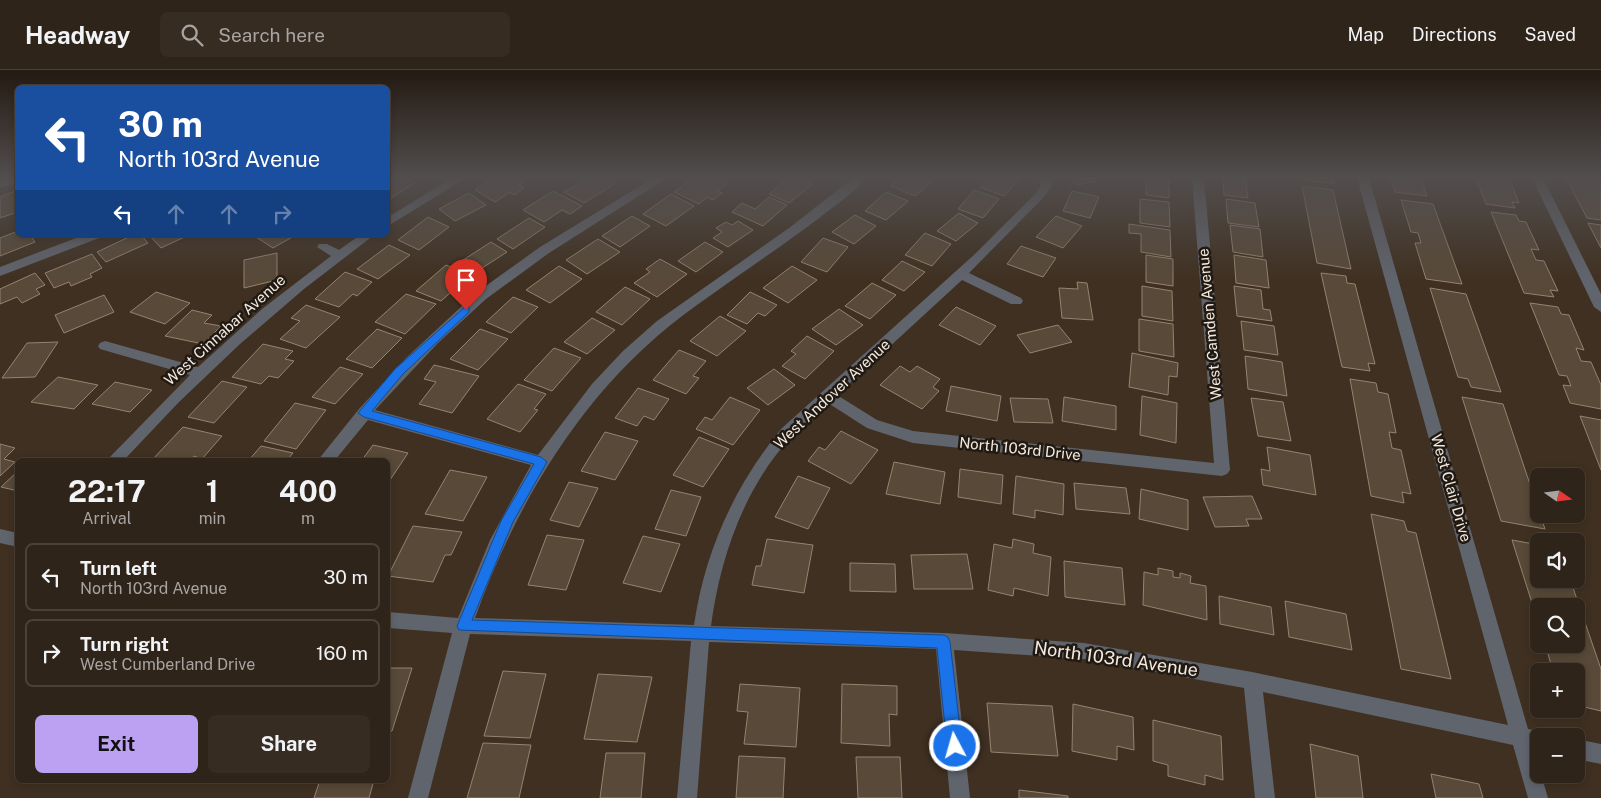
<!DOCTYPE html>
<html lang="en">
<head>
<meta charset="utf-8">
<style>
	:root { --surface:#2f2419; --page:#372c22; --text:#f1f3f6; --muted:#a7a4a2; --line:#4a4138; --accent:#bca0f2 }
	body { margin:0; font-family:"Public Sans",sans-serif; background:var(--page); color:var(--text); height:100vh; display:flex; flex-direction:column; font-size:19px; white-space:nowrap }
	* { box-sizing:border-box; margin:0 }
	p { font-size:16px; color:var(--muted) }
	.icon { flex:none; width:28px; height:28px; fill:none; stroke:currentColor; stroke-width:2; stroke-linecap:round; stroke-linejoin:round }
	.map { position:relative; flex:1; overflow:hidden }
	.drawer { position:absolute; left:15px; top:388px; width:375px; height:325px; display:flex; flex-direction:column; background:var(--surface); border-radius:8px; box-shadow:0 2px 8px #0003,0 0 0 1px var(--line) }
	.drawer>* { flex:none }
	.banner { position:absolute; left:15px; top:15px; width:375px; height:152px; border-radius:8px; box-shadow:0 2px 8px #0003,0 0 0 1px var(--line); background:#1a4fa0; color:#fff; overflow:hidden }
	.needle { width:32px; rotate:104deg }
	.buttons { position:absolute; left:1530px; top:398px; display:grid; gap:10px }
	.buttons a { display:grid; place-items:center; width:55px; height:55px; border-radius:8px; background:var(--surface); box-shadow:0 2px 8px #0003,0 0 0 1px var(--line); font-size:25px }
	.pin { position:absolute; display:grid; place-items:center; width:42px; height:42px; color:#fff; margin:-51px -21px; border-radius:50% 50% 50% 0; rotate:-45deg; box-shadow:0 0 5px #0007 }
	.pin .icon { rotate:45deg }
	.me { position:absolute; width:55px; margin:-28px; rotate:354deg; stroke-linejoin:round; filter:drop-shadow(0 0 4px #0008) }
	.turn { display:flex; align-items:center; gap:18px; height:105px; padding:0 20px; font-size:22px }
	.turn .icon { width:65px; height:65px; stroke-width:2.5 }
	.turn b { display:block; font-size:35px; line-height:42px }
	.lanes { display:flex; align-items:center; height:48px; padding:0 20px; background:#0003; justify-content:center; gap:25px; direction:ltr }
	.lanes .off { opacity:.35 }
	.eta { display:flex; justify-content:space-evenly; align-items:center; height:85px; text-align:center }
	.eta b { font-size:30px; font-weight:700; line-height:35px }
	.button { display:flex; gap:10px; margin-top:auto; padding:10px 20px }
	.button a { flex:1; height:58px; border-radius:8px; background:var(--accent); color:#111; font-size:20px; font-weight:700; line-height:58px; text-align:center }
	.button a+a { background:var(--page); color:var(--text) }
	ul { padding:0; list-style:none }
	li { display:flex; align-items:center; gap:15px; height:68px; margin:0 10px 8px; padding:0 10px; border:2px solid var(--line); border-radius:8px }
	li div { flex:1 }
	li b { display:block; font-size:19px }
	li em { font-style:normal }
	header { display:flex; align-items:center; gap:30px; box-sizing:border-box; height:70px; padding:0 25px; background:var(--surface); border-bottom:1px solid var(--line) }
	header strong { font-size:24px }
	nav { display:flex; gap:28px; margin-inline-start:auto; font-size:18px }
	.search { width:350px; height:45px; background:var(--page); display:flex; align-items:center; gap:12px; box-sizing:border-box; padding:0 18px; border-radius:8px; color:var(--muted); font-size:19px }
	.map>svg:first-child { display:block }
	.building { fill:#584938; stroke:#948471 }
	.lines { fill:none; stroke-linecap:round; stroke-linejoin:round }
	.minor { fill:#60646d; fill-rule:evenodd }
	.route { fill:#1a73e8; stroke:#114b97 }
	.labels { text-anchor:middle; stroke-width:5; stroke-linejoin:round; paint-order:stroke }
	.street-label { font-size:15px; fill:#f3e9df; stroke:#201a13 }
	.near-street-label { font-size:18px; fill:#f3e9df; stroke:#201a13 }
</style>
</head>
<body>
<header>
<strong>Headway</strong>
<div class="search"><svg class="icon" aria-label="search" viewBox="0 0 24 24"><circle cx="10" cy="10" r="6"/><path d="M15 15l6 6"/></svg>Search here</div>
<nav><a>Map</a><a>Directions</a><a>Saved</a></nav>
</header>
<div class="map">
<svg width="1601" height="728" viewBox="0 0 1601 728">
	<rect width="100%" height="100%" fill="#3f3021"/>
	<!-- building -->
	<path class="building" d="M388,108H407L415,113L388,130Z
		M494,108H518L525,112L519,115L524,118L514,125L510,122L495,132L475,120Z
		M587,108H603L614,114L584,133L564,122Z
		M716,108L727,114L717,121L722,123L713,130L707,127L699,134L674,122L691,110L690,108Z
		M788,108H802L813,114L789,133L769,124Z
		M899,108H936L915,126L891,116Z
		M988,108H1019V109L1004,126L980,117Z
		M1072,108H1095L1097,111L1078,115Z
		M1146,108H1169V128L1146,125Z
		M1223,108H1245L1248,128L1224,125Z
		M1303,108H1333L1334,114L1304,110Z
		M1391,108H1421L1427,126L1395,122Z
		M1476,108H1509L1519,133L1512,132L1515,138L1486,134Z
		M1566,108H1598L1601,113V150L1587,148Z
		M1302,116L1333,120L1351,199L1317,193Z
		M18,120V142L0,148V127Z
		M974,120L999,129L983,148L958,139Z
		M553,121L582,136L570,144L562,140L544,152L523,140Z
		M1072,121L1099,127L1090,148L1063,141Z
		M886,122L908,131L886,150L865,141Z
		M469,123L486,135L455,151L439,139Z
		M671,124L694,136L666,156L643,144Z
		M769,127L787,135L763,156L732,142L742,133L755,139Z
		M1140,129L1169,132L1170,157L1140,153Z
		M1226,129L1255,133L1259,157L1228,153Z
		M1401,130L1433,134L1462,214L1426,209L1415,173H1421L1418,163L1411,162Z
		M1491,142L1516,145L1519,151L1526,152L1539,180L1531,179L1536,190L1544,191L1558,221L1550,220L1554,227L1524,223Z
		M959,143L978,153L956,171L937,161Z
		M855,145L876,156L854,174L832,162Z
		M632,146L650,156L620,177L602,166Z
		M1056,146L1082,156L1063,178L1036,167Z
		M428,147L449,157L419,180L398,170Z
		M529,148L545,157L513,179L497,169Z
		M738,151L753,160L728,177L713,168L722,162L716,158L726,152L732,155Z
		M1588,153L1601,155V178Z
		M1129,154L1170,160L1171,187L1141,182V164L1129,163Z
		M1230,155L1260,159L1263,187L1233,182Z
		M18,161V165H30L35,172L0,186V168Z
		M925,163L951,174L932,196L905,185Z
		M133,165H141L148,173L106,192L97,182Z
		M149,165H189L161,178Z
		M260,165H296L273,178L256,167Z
		M823,168L848,177L827,202L801,192Z
		M598,169L620,182L587,204L566,190Z
		M491,172L507,182L476,202L460,192Z
		M705,172L723,182L696,202L678,191Z
		M389,175L410,185L378,209L357,199Z
		M1021,176L1056,188L1043,207L1007,194Z
		M277,183V210L244,218V190Z
		M92,184L102,198L90,204L92,207L71,216L69,212L54,218L45,203Z
		M1146,185L1173,189V216L1146,212Z
		M1234,185L1266,190L1269,218L1236,213Z
		M660,189L687,204L657,227L634,213L650,202L646,199Z
		M902,191L925,202L904,221L882,210Z
		M446,195L470,205L441,231L416,221Z
		M559,196L582,209L550,233L526,220Z
		M792,196L817,210L788,233L763,218Z
		M345,202L372,212L357,226L353,224L339,237L315,229Z
		M35,203L45,215L36,219L40,224L22,233L17,227L0,234V219Z
		M1321,203L1346,206L1347,213L1355,214L1375,294L1368,293L1370,301L1342,297Z
		M1077,212L1087,213L1093,250L1062,248L1059,218L1078,219Z
		M872,213L896,225L870,249L845,236Z
		M1142,216L1172,221L1173,251L1142,246Z
		M1234,216L1261,220L1263,239L1270,240L1272,251L1237,246Z
		M625,217L650,229L622,255L596,242Z
		M1430,218L1466,224L1501,322L1471,317L1468,309L1458,307Z
		M156,222L190,233L165,254L130,242Z
		M750,222L777,235L765,246L758,243L747,254L727,245Z
		M406,224L436,234L405,264L375,252Z
		M104,225L114,242L64,263L55,245Z
		M513,227L538,237L511,263L486,252Z
		M1530,233L1558,237L1561,244L1569,245L1584,280L1576,278L1581,291L1591,292L1601,315V339L1570,333L1563,315L1571,316L1567,306L1559,305Z
		M306,235L340,247L306,278L280,269L300,251L291,248Z
		M956,237L996,256L980,275L939,255Z
		M839,239L863,255L836,275L812,259Z
		M192,240L212,245L204,253L221,256L203,274L165,266Z
		M720,246L746,261L717,286L690,271Z
		M592,248L615,260L587,284L564,272Z
		M1139,249L1173,254L1174,287L1139,281Z
		M1241,251L1274,256L1278,285L1244,280Z
		M1058,255L1072,272L1030,283L1017,265Z
		M377,259L402,268L372,298L346,289Z
		M480,259L508,269L478,300L450,289Z
		M807,266L834,281L805,309L782,296L796,284L791,281Z
		M58,272L35,307L2,308L27,273Z
		M263,274L293,281L285,289L294,291L278,308L269,306L261,314L232,307Z
		M554,278L581,288L552,321L524,310Z
		M679,280L706,291L693,306L699,308L686,324L653,310Z
		M1132,283L1178,293L1177,307L1169,306L1168,325L1129,317Z
		M1245,286L1282,292L1287,326L1248,319Z
		M434,295L479,306L452,343L419,334L436,312L424,309Z
		M900,296L910,302L917,296L940,309L933,317L939,321L922,339L880,315Z
		M340,297L363,304L335,334L312,327Z
		M774,299L795,315L768,335L747,318Z
		M58,307L98,315L74,339L31,332Z
		M1350,309L1376,313L1378,322L1388,324L1396,363L1389,362L1392,378L1401,380L1411,424L1402,422L1404,433L1371,426Z
		M222,311L247,317L214,353L188,347Z
		M115,312L152,320L130,342L92,334Z
		M518,314L546,324L534,339L538,340L520,362L487,349Z
		M951,316L1001,326L997,351L946,341Z
		M638,318L669,329L654,350L644,346L637,356L615,348Z
		M1142,326L1177,333L1176,373L1140,365Z
		M730,327L760,340L733,375L696,359L705,347L712,350Z
		M1064,327L1116,336V360L1062,351Z
		M1462,327L1503,334L1545,459L1501,451Z
		M1010,328L1048,329L1053,353L1014,352Z
		M1251,328L1283,332L1291,371L1258,366Z
		M295,333L326,340L296,379L264,371Z
		M1580,346L1601,350V400Z
		M183,357L222,366L202,389L194,386L191,390H152Z
		M841,361L878,380L851,414L808,391L819,377L825,380Z
		M605,362L638,371L615,410L581,401Z
		M699,367L729,379L703,417L673,405Z
		M0,374L15,378L4,389L15,392L0,406Z
		M373,375L408,383L388,413V390H362Z
		M261,376L293,383L287,390H249Z
		M1267,377L1310,385L1316,425L1263,415L1261,399L1270,401Z
		M894,392L945,402L940,434L886,424Z
		M960,399L1003,405L1001,434L958,427Z
		M450,400L487,407L463,451L425,444Z
		M18,401V421L1,417Z
		M798,406L830,418L808,459L775,447Z
		M1016,406L1064,414L1063,445L1035,440V448L1013,444Z
		M569,412L598,418L579,457L550,450Z
		M1074,413L1126,418L1130,444L1076,439Z
		M1141,419L1188,430V460L1139,449Z
		M671,420L701,427L686,466L655,459Z
		M1252,426L1262,449H1246L1249,456L1215,457L1203,427Z
		M1371,444L1404,451L1407,461L1416,463L1451,609L1401,599Z
		M413,456L462,462L451,485H445L433,512L388,506Z
		M547,465L584,470L566,520L528,515Z
		M643,466L680,474L661,522L623,513Z
		M767,469L813,475L804,523L752,515L756,496H761Z
		M1013,469L1034,474L1033,483L1051,487L1048,526L1014,518L1013,526L988,520L994,474L1012,478Z
		M1512,470L1539,475V509H1570L1601,599V641L1576,635V601H1553L1545,574H1576V536H1539V555Z
		M967,484L973,519H914L911,485Z
		M1064,491L1122,498L1125,535L1065,527Z
		M850,493L895,494L896,522L850,521Z
		M1158,498L1173,501V507L1180,508V503L1191,506L1190,513L1206,516L1207,550L1143,535L1144,502L1158,505Z
		M1219,526L1271,537L1274,565L1220,554Z
		M1285,531L1346,544L1352,580L1289,567Z
		M388,598H412L392,661H388Z
		M503,601L546,604L530,668L484,666Z
		M598,604L652,607L637,672L584,669Z
		M740,614L800,618L796,677L744,674L748,642L737,641Z
		M842,614L897,616V645L889,644L890,676L841,673Z
		M987,633L1052,636L1058,686L991,682Z
		M1073,634L1133,647L1134,680L1117,676V690L1072,681Z
		M1153,650L1221,666L1223,710L1205,705V715L1168,706V695L1153,691Z
		M483,673L531,675L519,728H467Z
		M1310,674L1358,686L1363,728H1316Z
		M606,683H645L641,728H600Z
		M739,686L785,688L783,728H736Z
		M856,687H900L902,728H858Z
		M1431,704L1479,714L1483,728H1436Z
		M320,710H374L369,728H314Z
		M1019,720L1068,726V728H1019Z"/>
	<g class="lines">
		<!-- minor -->
		<path class="minor" d="M8,108H18V113L0,118V111Z
			M452,108H466L388,156V147Z
			M653,108H667L549,183L486,229L438,273L375,340L538,385L592,314L623,281L657,251L789,158L853,108H866C855,122 837,134 823,145C782,176 739,205 697,235C589,311 519,426 475,548L694,555C705,481 734,417 781,359L976,183L1036,123L1040,116L1039,108H1051L1052,116L1044,127L969,203L1021,228L1023,231L1021,234H1011L962,210L837,325L877,350L913,361L1214,393L1192,108H1204L1230,400L1227,404L1222,406L913,373L867,358L828,333C816,344 803,355 791,367C744,418 720,488 711,556L944,563L1084,573L1252,602L1508,655L1357,108H1369L1528,659L1539,661L1547,666H1539V681L1534,680L1539,704H1541L1548,728H1528L1513,675L1263,622L1275,728H1255L1244,618L1084,589L954,580L970,728H950L936,579L709,572L697,728H677L691,571L470,564L428,728H408L452,563L388,558V542L458,548L490,470L531,395L368,350L335,390H318L359,339L406,288L476,223L540,177Z
			M1532,108H1543L1601,224V242L1594,237Z
			M84,165H101L99,168L0,206V197Z
			M360,165H374L304,219L240,274L179,332L124,390H107L190,305L100,279L98,276L100,273L105,271L198,297L262,239L331,186L317,177L319,174H327L339,180Z
			M0,459L18,463V477L0,473Z
			M1576,669L1601,674V694L1576,689Z"/>
	</g>
	<!-- sky -->
	<linearGradient id="sky" x2="0" y2="1"><stop stop-color="#231a12"/><stop offset="0.51" stop-color="#524e4e"/><stop offset="1" stop-color="#524e4e" stop-opacity="0"/></linearGradient>
	<rect width="1601" height="210" fill="url(#sky)"/>
	<!-- route -->
	<path class="route" d="M466,236L469,237V242L403,304L372,341L541,387L547,392L513,452L472,550L944,565L948,567L950,572L962,676L960,681L955,683L949,681L947,676L937,578L459,560L457,556L501,451L534,394L364,347L358,343L395,299Z"/>
	<g class="labels">
		<!-- street labels -->
		<g class="street-label">
			<text transform="translate(1210 254) rotate(-95)" y="5">West Camden Avenue</text>
			<text transform="translate(225 260) rotate(-42)" y="5">West Cinnabar Avenue</text>
			<text transform="translate(832 324) rotate(-43)" y="5">West Andover Avenue</text>
			<text transform="translate(1020 379) rotate(6)" y="5">North 103rd Drive</text>
			<text transform="translate(1451 418) rotate(74)" y="5">West Clair Drive</text>
		</g>
		<!-- near-street labels -->
		<g class="near-street-label">
			<text transform="translate(1116 589) rotate(8)" y="6">North 103rd Avenue</text>
		</g>
	</g>
</svg>
<div class="buttons">
<a><svg class="needle" viewBox="-14 -14 28 28"><path d="M0-13l5 13h-10z" fill="#e53935"/><path d="M0 13l5-13h-10z" fill="#a7a4a2"/></svg></a>
<a><svg class="icon" aria-label="sound" viewBox="0 0 24 24"><path d="M4 9h4l5-4v14l-5-4H4zM17 9q2 3 0 6"/></svg></a>
<a><svg class="icon" aria-label="search" viewBox="0 0 24 24"><circle cx="10" cy="10" r="6"/><path d="M15 15l6 6"/></svg></a>
<a>+</a>
<a>−</a>
</div>
<div class="pin" style="left:466px;top:240px;background:#d93025"><svg class="icon" aria-label="arrive" viewBox="0 0 24 24"><path d="M6 21V4h12l-3 4 3 4H6"/></svg></div>
<svg class="me" style="left:955px;top:676px" viewBox="-20 -20 40 40"><circle r="17" fill="#1a73e8" stroke="#fff" stroke-width="3"/><path d="M0-11L8 9 0 5-8 9z" fill="#fff"/></svg>
<div class="banner">
<div class="turn"><svg class="icon" aria-label="left" viewBox="0 0 24 24"><path d="M17 20v-9H6M10 6l-5 5 5 5"/></svg><div><b>30 m</b>North 103rd Avenue</div></div>
<div class="lanes"><svg class="icon" aria-label="left" viewBox="0 0 24 24"><path d="M17 20v-9H6M10 6l-5 5 5 5"/></svg><svg class="icon off" aria-label="ahead" viewBox="0 0 24 24"><path d="M12 20V5M6 11l6-6 6 6"/></svg><svg class="icon off" aria-label="ahead" viewBox="0 0 24 24"><path d="M12 20V5M6 11l6-6 6 6"/></svg><svg class="icon off" aria-label="right" viewBox="0 0 24 24"><path d="M7 20v-9h11M14 6l5 5-5 5"/></svg></div>
</div>
<section class="drawer">
<div class="eta">
<div><b>22:17</b><p>Arrival</p></div>
<div><b>1</b><p>min</p></div>
<div><b>400</b><p>m</p></div>
</div>
<ul>
<li><svg class="icon" aria-label="left" viewBox="0 0 24 24"><path d="M17 20v-9H6M10 6l-5 5 5 5"/></svg><div><b>Turn left</b><p>North 103rd Avenue</p></div><em>30 m</em></li>
<li><svg class="icon" aria-label="right" viewBox="0 0 24 24"><path d="M7 20v-9h11M14 6l5 5-5 5"/></svg><div><b>Turn right</b><p>West Cumberland Drive</p></div><em>160 m</em></li>
</ul>
<div class="button"><a>Exit</a><a>Share</a></div>
</section>
</div>
</body>
</html>
